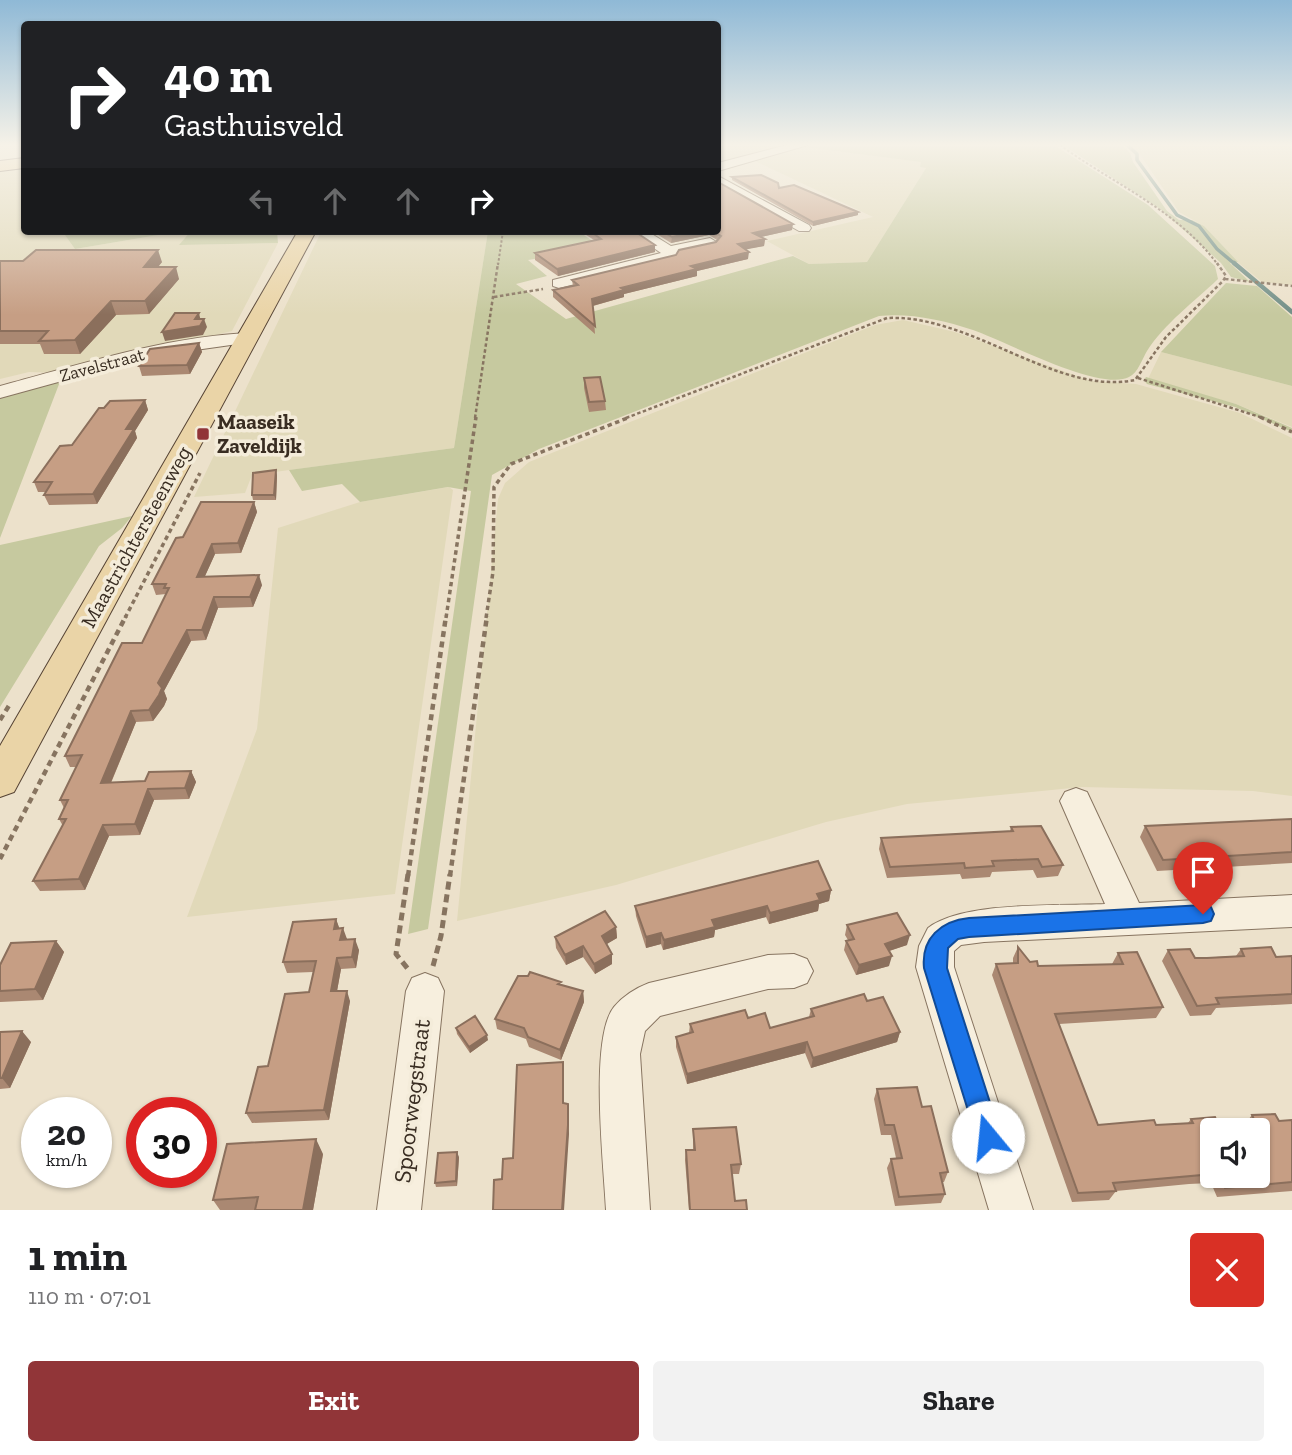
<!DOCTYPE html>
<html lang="en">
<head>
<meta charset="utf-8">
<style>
	:root { --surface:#fff; --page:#f2f2f2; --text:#202124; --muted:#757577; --accent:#913538 }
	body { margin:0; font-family:"Zilla Slab",serif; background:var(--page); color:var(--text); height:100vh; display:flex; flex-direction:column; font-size:26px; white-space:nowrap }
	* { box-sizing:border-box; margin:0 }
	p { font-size:23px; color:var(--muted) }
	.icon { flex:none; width:38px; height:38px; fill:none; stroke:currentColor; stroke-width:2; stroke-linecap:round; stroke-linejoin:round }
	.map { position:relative; height:1210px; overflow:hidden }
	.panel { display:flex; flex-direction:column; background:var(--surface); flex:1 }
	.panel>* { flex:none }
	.top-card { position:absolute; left:21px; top:21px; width:700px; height:214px; border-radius:7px; box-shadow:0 2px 5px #0004; background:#202124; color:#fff; overflow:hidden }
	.fabs { position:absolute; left:1200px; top:1118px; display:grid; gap:14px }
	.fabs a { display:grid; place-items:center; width:70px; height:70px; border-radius:7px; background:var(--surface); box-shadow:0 2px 5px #0004; font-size:35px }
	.speed { position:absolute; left:21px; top:1097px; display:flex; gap:14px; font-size:35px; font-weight:700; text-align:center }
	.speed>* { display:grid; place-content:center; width:91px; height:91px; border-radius:50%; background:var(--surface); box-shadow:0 2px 5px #0004; line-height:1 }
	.speed small { font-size:18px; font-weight:400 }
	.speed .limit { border:10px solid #d22; background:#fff; color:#111 }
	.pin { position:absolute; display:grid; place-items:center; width:60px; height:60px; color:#fff; margin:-72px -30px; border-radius:50% 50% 50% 0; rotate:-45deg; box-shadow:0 0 7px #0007 }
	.pin .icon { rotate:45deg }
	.me { position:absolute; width:77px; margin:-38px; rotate:343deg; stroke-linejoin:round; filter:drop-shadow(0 0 5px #0008) }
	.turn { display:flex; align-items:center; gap:24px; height:147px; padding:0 28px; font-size:32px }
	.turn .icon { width:91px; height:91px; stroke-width:2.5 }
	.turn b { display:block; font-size:49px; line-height:60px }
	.lanes { display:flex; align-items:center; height:66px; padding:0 28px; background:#0003; justify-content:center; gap:35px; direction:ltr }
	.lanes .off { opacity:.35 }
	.round { display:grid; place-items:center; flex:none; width:74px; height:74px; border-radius:7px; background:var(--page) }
	.summary { display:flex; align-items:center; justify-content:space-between; height:119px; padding:0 28px }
	h1 { font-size:42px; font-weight:700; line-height:52px }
	.action { display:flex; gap:14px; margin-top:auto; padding:14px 28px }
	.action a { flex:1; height:80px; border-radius:7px; background:var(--accent); color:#fff; font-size:28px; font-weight:700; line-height:80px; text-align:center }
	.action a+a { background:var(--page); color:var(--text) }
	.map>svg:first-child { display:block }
	.farmland { fill:#e1d9b9 }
	.green { fill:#c6c99f }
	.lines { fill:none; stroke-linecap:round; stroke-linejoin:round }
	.stream-far1 { stroke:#728f87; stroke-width:3.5 }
	.stream { stroke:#728f87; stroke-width:4.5 }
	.minor-casing { stroke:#877460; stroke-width:2 }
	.major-casing { stroke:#564334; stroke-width:2 }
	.path-far4 { stroke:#877460; stroke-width:2; stroke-dasharray:2.5 2; stroke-linecap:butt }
	.path-far3 { stroke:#877460; stroke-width:2.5; stroke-dasharray:3.5 2.5; stroke-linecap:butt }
	.path-far2 { stroke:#877460; stroke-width:3.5; stroke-dasharray:4.5 3.5; stroke-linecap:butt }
	.path-far1 { stroke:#877460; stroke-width:4.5; stroke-dasharray:6 4.5; stroke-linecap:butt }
	.path { stroke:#877460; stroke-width:5; stroke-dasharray:8 5; stroke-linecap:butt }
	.minor { fill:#f7efde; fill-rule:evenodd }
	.major { fill:#ead4a7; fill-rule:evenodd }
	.wall { fill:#aa8872; fill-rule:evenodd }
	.shaded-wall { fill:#8b6f5c }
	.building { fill:#c69e84; stroke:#8b6f5c; stroke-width:2 }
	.route { fill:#1a73e8; stroke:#114b97; stroke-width:2 }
	.poi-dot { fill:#913538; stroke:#f4ecda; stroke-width:2.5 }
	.labels { text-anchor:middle; stroke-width:7; stroke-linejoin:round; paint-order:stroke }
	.far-street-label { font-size:18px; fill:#392d22; stroke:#f4ecda }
	.poi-label { font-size:21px; font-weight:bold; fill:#392d22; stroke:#f4ecda; text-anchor:start }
	.street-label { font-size:21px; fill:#392d22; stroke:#f4ecda }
	.near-street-label { font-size:24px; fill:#392d22; stroke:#f4ecda }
</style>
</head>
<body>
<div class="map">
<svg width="1292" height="1210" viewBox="0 0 1292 1210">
	<rect width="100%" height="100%" fill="#ece1cb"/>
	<!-- farmland -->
	<path class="farmland" d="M718,145H793L718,165Z
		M1130,145H1292V285L1262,282L1235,260L1204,226L1179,212L1139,153Z
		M804,147L922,162L926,168L867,262L809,264L767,241L873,217L753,160Z
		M24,167V231H62L75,249L182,231H191L180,245L278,243L232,331L59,373L29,372L0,379V170Z
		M355,231H488L454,448L252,475L245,493L194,497L320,234Z
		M903,320L955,332L1091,381L1136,384L1240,413L1292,438V796L1253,791L1082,787L907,804L826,822L616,885L457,921L498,499L505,483L529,462L875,325Z
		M1161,352L1292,386V427L1236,404L1148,379Z
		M449,487L453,490L395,894L187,917L257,729L278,528L360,502Z"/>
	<!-- green -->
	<path class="green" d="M812,145H1054L1148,205L1215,266L1218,279C1195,301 1164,324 1147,351C1142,359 1138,373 1129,377C1100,392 1005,341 973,330C942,320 911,313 879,316L539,449L492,475L428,929L408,934L471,491L448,487L360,502L342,484L302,491L289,470L454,448L488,231H578L603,248L528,260L547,276L516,284L566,319L793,256L809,264L867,262L926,168L920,167L921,162L804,147Z
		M1063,145H1122L1130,153L1133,162L1167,211L1179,220H1192L1204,226L1238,262L1230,263L1250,282L1231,277L1221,263L1160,209Z
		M62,231H182L75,249Z
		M191,231H277L278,243L179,245Z
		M1226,283L1257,286L1292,317V386L1161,352Z
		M1146,377L1236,404L1292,428V432L1235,407L1147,384L1144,380Z
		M61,379L0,538V395Z
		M132,516L122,528L99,546L0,707V545Z"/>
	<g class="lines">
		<!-- stream-far1 -->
		<path class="stream-far1" d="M1127,145L1137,154V160L1177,215L1199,226L1217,249L1236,265"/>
		<!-- stream -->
		<path class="stream" d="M1234,263L1292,312"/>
		<defs>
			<path id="minor" d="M787,145H808L718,171V163Z
				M718,176L809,225L811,228L809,231H799L718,185Z
				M629,231H647L671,246L710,238L718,243L715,246L677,254L675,259L559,288L553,286V280L661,253Z
				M246,333L255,338L252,342L153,356L0,398V386C82,364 161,338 246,333Z
				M1076,788L1087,792L1139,903L1292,895V927L984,942L961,945L954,951V967L1033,1210H989L916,967L919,946L928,928C963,901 1060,906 1105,904L1060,801L1065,792Z
				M794,954L807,959L813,971L807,983L794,988L768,989L660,1016L645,1031L640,1054L650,1210H606C604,1167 589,1038 614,1007C623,996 636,988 649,983L768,955Z
				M425,973L438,978L444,991L421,1210H377L406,991L412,978Z"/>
			<path id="major" d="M24,158V168L0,171V161Z
				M298,231H316L14,792L0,797V746Z"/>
		</defs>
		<!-- minor casing -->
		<use href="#minor" class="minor-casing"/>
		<!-- major casing -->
		<use href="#major" class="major-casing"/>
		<!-- path-far4 -->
		<path class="path-far4" d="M1060,145C1112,183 1179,211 1218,265
			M498,265L503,231"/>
		<!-- path-far3 -->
		<path class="path-far3" d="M1225,279L1292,286
			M494,297L543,289
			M1138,378L1263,418
			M475,418L498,263
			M626,418L887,318C972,314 1056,396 1135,380L1166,337L1223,281L1226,276L1217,263"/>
		<!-- path-far2 -->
		<path class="path-far2" d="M1260,417L1292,432
			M125,618L200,473
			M446,618L476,417
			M486,618L493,572L494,487L511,464L630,417"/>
		<!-- path-far1 -->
		<path class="path-far1" d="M0,720L10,704
			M0,859L126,616
			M408,876L446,616
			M450,876L487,616"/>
		<!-- path -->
		<path class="path" d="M408,874L396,954L408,969
			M433,966L441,936L450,874"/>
		<!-- minor -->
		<use href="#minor" class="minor"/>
		<!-- major -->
		<use href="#major" class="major"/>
	</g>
	<!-- wall -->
	<path class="wall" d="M732,177L779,188L858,215L813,226L732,180Z
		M792,230L761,237L765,239L764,246L745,249L748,259L697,271V276L624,294V297L593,306L595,334L553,297V290L573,286L572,280L676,255L716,242L717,240L709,235L671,243L652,231Z
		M580,231H634L655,252L558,276L535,260V253L594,240Z
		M0,261L162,262L158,267L179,279L149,314L116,315L80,354H44L40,344H0Z
		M199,343L202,352L190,374L142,376L139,366Z
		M584,378L605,401L606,410L589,412L584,388Z
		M145,400L148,410L135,431L137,438L97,504L49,505L44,495L46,492H38L34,482L72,445L104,408Z
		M277,475L276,500H253L252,495Z
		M254,502L257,512L241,553L215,554L205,576L262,585L253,607L218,608L206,640L191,641L164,691L167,699L164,706L153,721L136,722L111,783L145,781L191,771L196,782L189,799L154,800L140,835L109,836L85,890L40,891L33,881L63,826L59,819L64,808L60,800L77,767H70L65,756L142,643L166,594L156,595L152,584L183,537Z
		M1292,819V863L1157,871L1140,837L1145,826Z
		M1011,827L1063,865L1058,876L1037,878L1033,870L992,872L990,877L962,879L960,874L887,878L879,849L881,838L1010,831Z
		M831,890L829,901L819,904L818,911L769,924L766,917L715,930L714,937L663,950L661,944L646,948L636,916L635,906Z
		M336,919L339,928L347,939L359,950L356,968L341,969L337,991L350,1001L329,1120L252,1123L246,1113L268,1066L309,992L313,972L287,973L283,962Z
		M847,925L907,945L889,951V966L856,975L844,950L846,941L848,940L845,935Z
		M616,927L617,938L606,944L612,954V964L595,974L583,957L566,965L556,948L555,937Z
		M56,941L64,952L43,1000L0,1002V965Z
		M1018,947L1030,962L1038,966L1112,964L1118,953L1163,1007L1156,1018L1059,1024L1098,1125H1156L1188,1123L1191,1119L1220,1129L1245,1127L1244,1125L1252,1115L1279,1121L1292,1120V1191L1217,1197L1211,1183L1189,1184L1116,1191L1109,1200L1072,1202L992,975L996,964L1013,963V958ZM1213,1130L1258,1176H1213Z
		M1241,949L1276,957L1292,956V1004L1216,1008L1211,1015L1190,1016L1162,961L1168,950L1195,958L1236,956Z
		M561,985L583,991L584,1002L561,1060L529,1047L526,1039L497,1029L495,1019Z
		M867,1001L900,1032L897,1042L811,1068L805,1053L687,1084L676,1047V1037L689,1033L690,1024L748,1018L770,1028L809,1017L811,1009Z
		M456,1028L488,1040L470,1053L457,1034Z
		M0,1032L31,1042L10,1088L0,1089Z
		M877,1089L922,1107L948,1172L944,1182H942L945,1194L941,1203L895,1206L887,1168L891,1159L896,1158L891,1135H881L874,1099Z
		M693,1129L741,1164L739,1174H732L735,1201L747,1210H689L685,1160L686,1150H693Z
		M323,1154L313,1210H220L213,1200Z
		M459,1157L457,1186L436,1187L435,1183Z"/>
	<!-- shaded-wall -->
	<path class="shaded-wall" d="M858,212V215L813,226V222Z
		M793,224L792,230L752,239L753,233Z
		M700,231H710L709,235L671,243L672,237Z
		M765,239L764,246L738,251V244Z
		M655,245V252L558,276L557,269Z
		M158,250L162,262L148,279L144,267Z
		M749,252L748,259L697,271V276L624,294V297L592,306V299L621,288L691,266Z
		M176,267L179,279L149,314L145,301Z
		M111,301L116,315L80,354L75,340Z
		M199,313L201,322L204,319L207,327L203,335L165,341L162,332L195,319Z
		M199,343L202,352L190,374L187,365Z
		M145,400L148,410L135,431L137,438L97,504L93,494L126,429Z
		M276,470L277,475L276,500L274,495Z
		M254,502L257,512L241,553L238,543Z
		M212,544L215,554L200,587L197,577Z
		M259,575L262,585L253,607L250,597Z
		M214,597L218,608L206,640L202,630Z
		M187,630L191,641L164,691L167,699L164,706L153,721L149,710L158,683Z
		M131,711L136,722L106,794L101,783Z
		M191,771L196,782L189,799L185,788Z
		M148,789L154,800L140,835L135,824Z
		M103,825L109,836L85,890L79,879Z
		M831,890L829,901L819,904L818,911L769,924L770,913L817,894Z
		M767,906L766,917L715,930L714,937L663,950L664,940L712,920Z
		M336,919L340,930L334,929Z
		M616,927L617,938L602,947V936Z
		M343,928L347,939L340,940Z
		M661,933V944L646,948V937Z
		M910,935L907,945L883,953L885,944Z
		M355,939L359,950L356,968L352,957Z
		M56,941L64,952L43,1000L35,989Z
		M583,946V957L566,965L565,955Z
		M612,954V964L595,974L594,964Z
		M892,956L889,966L856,975L859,965Z
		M337,958L341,969L335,1002L331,991Z
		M347,991L350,1001L329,1120L324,1110Z
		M583,991L584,1002L561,1060L560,1050Z
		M22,1031L31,1042L10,1088L2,1078Z
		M900,1032L897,1042L811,1068L813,1058Z
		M487,1035L488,1040L470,1053L469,1047Z
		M807,1042L805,1053L687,1084V1074Z
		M563,1062L564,1072V1113L563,1103Z
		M568,1104L569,1134L564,1210H562Z
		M316,1139L323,1154L313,1210H303Z
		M457,1152L459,1157L457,1186L456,1181Z"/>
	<!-- building -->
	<path class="building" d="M761,175L778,183L779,188L794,185L858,212L813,222L732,177Z
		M718,182L793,224L753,233L765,239L738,244L749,252L691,266L697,269L621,288L624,290L592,299L595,326L553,290L578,285L572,280L676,255L679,250L716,242L721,236L713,231H718Z
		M590,231H634L655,245L557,269L535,253L601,239Z
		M662,231H700L672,237Z
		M36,250H158L144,267H176L145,301H111L75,340L39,341L48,331H0V261H23Z
		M175,313H199L195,319H204L200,326L162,332Z
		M199,343L187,365L139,366L150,349Z
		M600,377L605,401L589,402L584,378Z
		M145,400L126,429H134L93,494L44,495L52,482H34L60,446L72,445L99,408H104L110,401Z
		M276,470L274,495H252L253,473Z
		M201,502H254L238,543L212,544L197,577L259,575L250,597H214L202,630H187L158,683L162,688L159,695L149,710L131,711L101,783L145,781L149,772L191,771L185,788L148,789L135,824L103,825L79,879L33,881L66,819H59L68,800H60L82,755L65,756L122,643H142L169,588H164L166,584H152L176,538L183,537Z
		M1292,819V852L1163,860L1145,826Z
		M1041,826L1063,865L1042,867L1038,859L992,861L994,866L965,868L964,863L890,867L881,838L1013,831L1011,827Z
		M818,861L831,890L817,894L820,900L770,913L767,906L712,920L715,927L664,940L661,933L646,937L635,906Z
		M605,911L616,927L602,936L612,954L594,964L583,946L565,955L555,937Z
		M897,913L910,935L885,944L892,956L859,965L846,941L854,939L847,925Z
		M336,919L334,929L343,928L340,940L355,939L352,957L337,958L331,991H347L324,1110L246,1113L258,1067L268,1066L285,994L309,992L316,961L283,962L293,922Z
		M56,941L35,989L0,991V965L11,943Z
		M1018,947L1030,962L1037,961L1038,966L1123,964L1118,953L1137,952L1163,1007L1055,1014L1098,1125L1154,1120L1156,1125L1193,1123L1191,1119L1215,1117L1220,1129L1257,1126L1252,1115L1275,1114L1279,1121L1292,1120V1182L1225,1188L1220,1176H1258V1130H1213V1174L1113,1183L1116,1191L1078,1193L996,964L1018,963Z
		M1271,947L1276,957L1292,956V994L1216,998L1219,1004L1197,1006L1168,950L1190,949L1195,958H1207L1244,956L1241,949Z
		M530,972L561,982L558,984L583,991L560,1050L528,1037L524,1028L495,1019L518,976H528Z
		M864,994L867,1001L883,997L900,1032L813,1058L807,1042L687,1074L676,1037L693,1032L690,1024L745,1010L748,1018L765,1013L770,1028L814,1016L811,1009Z
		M475,1016L487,1035L469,1047L456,1028Z
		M22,1031L2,1078H0V1032Z
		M563,1062V1103L568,1104V1125L562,1210H493L494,1180L502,1179L503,1159L513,1158L517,1065Z
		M917,1087L922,1107L931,1106L948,1172L940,1173L945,1194L899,1197L891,1159L902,1158L894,1125H885L877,1089Z
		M736,1127L741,1164L731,1165L735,1201L746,1200L747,1210H690L686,1150H695L693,1129Z
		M316,1139L303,1210H255L258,1197L213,1200L227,1144Z
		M457,1152L456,1181L435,1183L438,1153Z"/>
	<!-- sky -->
	<linearGradient id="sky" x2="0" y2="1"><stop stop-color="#8fb9d6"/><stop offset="0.46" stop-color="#f6f2e8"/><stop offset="1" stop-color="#f6f2e8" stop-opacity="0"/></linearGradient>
	<rect width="1292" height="315" fill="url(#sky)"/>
	<!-- route -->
	<path class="route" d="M1203,905L1211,907L1214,914L1211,921L1203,923L969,937L958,939L948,948L947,968L1001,1137L997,1146L988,1150L979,1146L924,968C921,938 941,921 969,918Z"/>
	<!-- markers -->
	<rect class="poi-dot" x="196" y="427" width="14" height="14" rx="3.5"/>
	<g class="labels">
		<!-- far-street labels -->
		<g class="far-street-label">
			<text transform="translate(102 365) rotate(-15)" y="6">Zavelstraat</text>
		</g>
		<!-- poi labels -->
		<g class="poi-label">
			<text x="217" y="429">Maaseik<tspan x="217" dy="24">Zaveldijk</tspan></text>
		</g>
		<!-- street labels -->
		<g class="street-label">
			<text transform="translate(136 537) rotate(-61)" y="7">Maastrichtersteenweg</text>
		</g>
		<!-- near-street labels -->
		<g class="near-street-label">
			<text transform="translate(412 1101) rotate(-83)" y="8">Spoorwegstraat</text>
		</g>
	</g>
</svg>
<div class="fabs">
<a><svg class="icon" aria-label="sound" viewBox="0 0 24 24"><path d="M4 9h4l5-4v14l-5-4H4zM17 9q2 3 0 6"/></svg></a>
</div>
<div class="speed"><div>20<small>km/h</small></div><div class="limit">30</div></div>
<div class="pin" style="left:1203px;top:914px;background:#d93025"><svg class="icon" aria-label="arrive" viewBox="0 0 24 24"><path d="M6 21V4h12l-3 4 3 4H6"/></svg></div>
<svg class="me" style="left:988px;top:1137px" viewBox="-20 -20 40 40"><circle r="19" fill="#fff"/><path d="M0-13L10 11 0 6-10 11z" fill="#1a73e8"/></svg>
<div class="top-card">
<div class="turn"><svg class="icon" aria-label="right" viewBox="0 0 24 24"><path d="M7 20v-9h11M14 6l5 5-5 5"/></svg><div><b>40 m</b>Gasthuisveld</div></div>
<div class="lanes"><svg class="icon off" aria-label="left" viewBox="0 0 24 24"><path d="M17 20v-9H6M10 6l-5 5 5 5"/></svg><svg class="icon off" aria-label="ahead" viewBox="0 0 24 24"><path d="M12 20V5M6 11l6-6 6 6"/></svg><svg class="icon off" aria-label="ahead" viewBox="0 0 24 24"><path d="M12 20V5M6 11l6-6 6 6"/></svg><svg class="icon" aria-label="right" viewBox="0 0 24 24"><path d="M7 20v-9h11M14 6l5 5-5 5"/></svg></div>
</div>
</div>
<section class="panel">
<div class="summary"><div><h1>1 min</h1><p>110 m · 07:01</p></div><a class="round" style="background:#d93025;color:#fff"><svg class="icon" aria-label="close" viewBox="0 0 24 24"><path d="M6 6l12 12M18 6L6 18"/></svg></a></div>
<div class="action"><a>Exit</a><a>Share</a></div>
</section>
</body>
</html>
